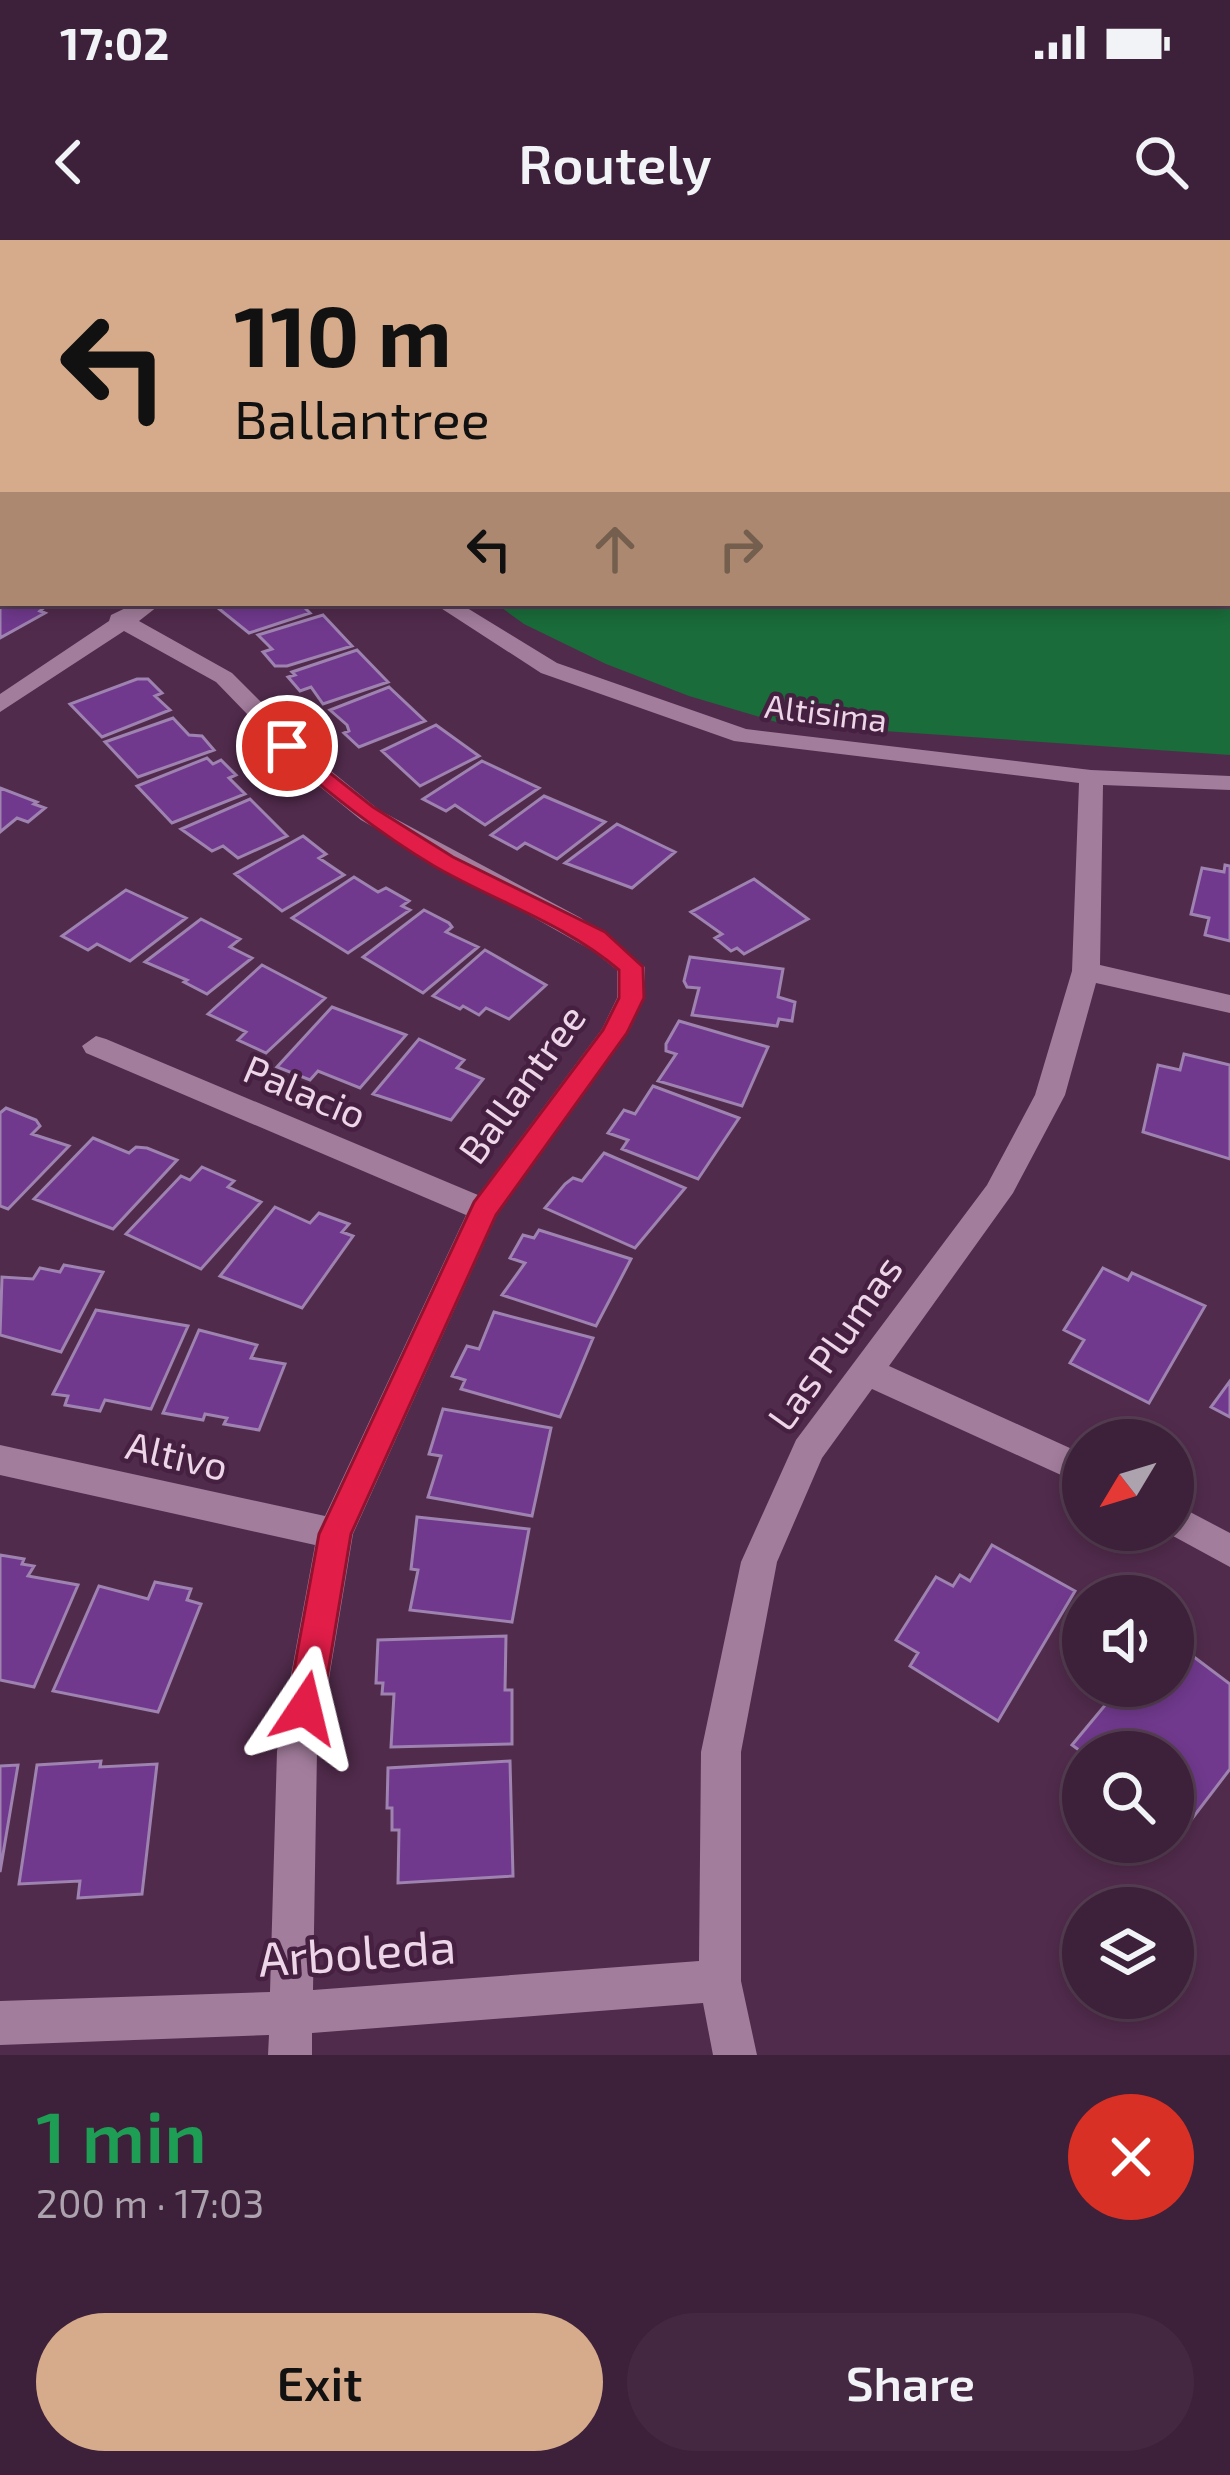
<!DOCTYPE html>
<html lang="en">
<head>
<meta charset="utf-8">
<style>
	:root { --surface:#3d2039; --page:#442841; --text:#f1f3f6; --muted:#ada3ae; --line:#563e53; --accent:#d6ab8b }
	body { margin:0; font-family:"Exo 2",sans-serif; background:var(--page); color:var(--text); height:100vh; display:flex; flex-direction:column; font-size:45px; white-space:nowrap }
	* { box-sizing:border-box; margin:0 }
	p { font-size:39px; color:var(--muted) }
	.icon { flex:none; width:66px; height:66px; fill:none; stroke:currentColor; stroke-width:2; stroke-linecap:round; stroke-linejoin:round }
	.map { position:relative; height:1815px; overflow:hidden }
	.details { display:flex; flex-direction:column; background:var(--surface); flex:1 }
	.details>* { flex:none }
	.banner { position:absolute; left:0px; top:0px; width:1230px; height:366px; box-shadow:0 6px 18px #0003,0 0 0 3px var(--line); background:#d6ab8b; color:#111; overflow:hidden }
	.needle { width:78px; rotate:232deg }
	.tools { position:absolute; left:1062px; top:1179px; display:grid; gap:24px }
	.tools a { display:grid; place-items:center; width:132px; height:132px; border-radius:50%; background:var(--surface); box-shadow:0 6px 18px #0003,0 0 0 3px var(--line); font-size:60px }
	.pin { position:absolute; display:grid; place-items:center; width:102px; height:102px; color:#fff; margin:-51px; border:6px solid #fff; border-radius:50%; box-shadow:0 3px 12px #0007 }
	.me { position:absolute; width:132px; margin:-66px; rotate:10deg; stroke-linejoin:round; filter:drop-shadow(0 0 9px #0008) }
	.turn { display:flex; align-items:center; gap:42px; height:252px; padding:0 36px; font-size:54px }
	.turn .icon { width:156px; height:156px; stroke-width:2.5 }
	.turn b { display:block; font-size:84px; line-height:102px }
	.lanes { display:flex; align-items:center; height:114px; padding:0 36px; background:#0003; justify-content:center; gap:60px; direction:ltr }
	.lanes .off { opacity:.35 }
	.round { display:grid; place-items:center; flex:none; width:126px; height:126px; border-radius:63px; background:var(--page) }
	.head { display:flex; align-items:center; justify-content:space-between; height:204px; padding:0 36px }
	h1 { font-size:72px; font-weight:600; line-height:90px; color:#1e9e55 }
	.button { display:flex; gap:24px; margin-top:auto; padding:24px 36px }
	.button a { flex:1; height:138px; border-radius:72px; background:var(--accent); color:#111; font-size:48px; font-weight:600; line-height:138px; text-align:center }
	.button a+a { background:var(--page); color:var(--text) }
	.status { display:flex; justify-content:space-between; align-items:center; height:84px; padding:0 60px; background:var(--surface); direction:ltr }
	.status svg { height:33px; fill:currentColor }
	header { display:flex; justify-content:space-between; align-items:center; height:156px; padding:0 36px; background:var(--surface); font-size:54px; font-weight:600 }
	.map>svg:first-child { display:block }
	.green { fill:#1a6c3a }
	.building { fill:#70398d; stroke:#9e82b0; stroke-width:3 }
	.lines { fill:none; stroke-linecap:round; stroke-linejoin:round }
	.minor { fill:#a27d9c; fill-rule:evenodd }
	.route { fill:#e11d48; stroke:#92132f; stroke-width:3 }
	.labels { text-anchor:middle; stroke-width:9; stroke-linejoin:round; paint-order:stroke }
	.far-street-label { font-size:33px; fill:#eed6e9; stroke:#462041 }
	.street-label { font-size:39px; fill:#eed6e9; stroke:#462041 }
	.near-street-label { font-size:48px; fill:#eed6e9; stroke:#462041 }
</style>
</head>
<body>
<div class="status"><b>17:02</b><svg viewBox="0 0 49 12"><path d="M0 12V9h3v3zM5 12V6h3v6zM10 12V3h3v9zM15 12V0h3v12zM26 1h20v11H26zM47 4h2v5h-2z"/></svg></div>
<header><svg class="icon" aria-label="back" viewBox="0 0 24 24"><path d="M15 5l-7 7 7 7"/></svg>Routely<svg class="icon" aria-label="search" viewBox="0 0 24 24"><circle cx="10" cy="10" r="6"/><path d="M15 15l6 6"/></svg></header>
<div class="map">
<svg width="1230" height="1815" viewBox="0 0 1230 1815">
	<rect width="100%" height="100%" fill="#512b4c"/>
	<!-- green -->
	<path class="green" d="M0,0H661L3,3L0,141Z
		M1188,0H1230V515L783,484L689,456L606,424L524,384L495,363H1227V3H1176Z"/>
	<!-- building -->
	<path class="building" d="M0,352L3,363H36L46,366L40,371L45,373L0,398Z
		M300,363L310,373L249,393L213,364Z
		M323,375L352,406L287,426H275L263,412L272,409L258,395Z
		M357,410L388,442L323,464L311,447L300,451L288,437L295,435L292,432Z
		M137,439H148L162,453L155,456L170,470L102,497L70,464Z
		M389,447L425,481L359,507L344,493L349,491L347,485L330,470Z
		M173,478L189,495L202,496L214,510L138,537L105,502Z
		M436,485L479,516L420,546L382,511Z
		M207,518L213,524L221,520L236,535L229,538L245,554L172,583L137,546Z
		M482,521L539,548L485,585L455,565L446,571L423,559Z
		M0,548L37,562L34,564L45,568L28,582L17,578L0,592Z
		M544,556L605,582L557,619L525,603L517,609L491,595Z
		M250,559L287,596L238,618L223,606L212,611L181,589Z
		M617,584L675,612L632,648L565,623Z
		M303,596L326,614L319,618L344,635L282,671L235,634Z
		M1225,625L1230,626V701L1205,695L1209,678L1191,674L1202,628L1224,632Z
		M354,637L378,652L386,648L409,661L402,666L410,670L348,713L292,678Z
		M754,639L808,679L744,714L737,708L731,711L715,698L722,694L691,672Z
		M126,650L186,678L130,721L97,704L88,710L62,696Z
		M424,670L449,683L452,687L446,692L478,707L423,753L363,717Z
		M201,679L240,699L230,707L252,718L207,754L184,742L187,740L145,722Z
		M485,710L546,745L509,779L486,768L479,775L463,766L460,769L433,756Z
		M690,717L783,729L778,757L795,762L792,781L779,779L777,786L692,775L699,748L687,747L684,741Z
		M262,725L325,758L266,813L238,800L246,792L208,774Z
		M332,767L406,795L360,848L318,831L310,840L277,827Z
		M679,781L768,807L742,866L658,841L676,814L666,811V804Z
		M419,799L464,820L457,828L483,839L451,880L373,854Z
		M1184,814L1230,825V919L1143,892L1158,825L1180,830Z
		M653,846L739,878L698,939L622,909L628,900L608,893L624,870L635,874Z
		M6,868L36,880L40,886L32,894L69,906L8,969L0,966V873Z
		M93,898L129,913L136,907L147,908L177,920L113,989L34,959Z
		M604,913L685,948L635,1008L545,968L565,944L573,938L582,941Z
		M202,927L234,941L228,947L261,962L201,1029L126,994L181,936L190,940Z
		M275,967L310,983L319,973L349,984L342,992L353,996L302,1068L220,1036Z
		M539,990L631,1019L596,1086L502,1055L525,1023L510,1018L523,995L534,998Z
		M64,1025L103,1032L61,1112L0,1095L2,1037L33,1039L40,1028L60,1032Z
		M1103,1028L1128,1040L1132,1033L1205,1066L1149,1163L1070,1123L1084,1100L1064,1090Z
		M96,1070L188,1086L151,1169L105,1160L100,1171L65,1165L68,1156L53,1154Z
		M494,1072L593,1098L560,1177L461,1149L465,1140L452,1136L467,1106L479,1109Z
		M199,1090L257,1105L251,1118L285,1124L259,1190L224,1184L227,1178L205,1174L203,1180L163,1173Z
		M1230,1141V1177L1211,1167Z
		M443,1169L551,1188L532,1276L428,1257L441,1216L429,1214Z
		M417,1277L529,1289L512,1382L410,1370L418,1330L411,1329Z
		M992,1305L1075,1351L998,1481L910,1426L918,1413L896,1400L936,1337L953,1346L960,1335L970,1341Z
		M0,1315L24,1319L22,1324L34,1326L28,1336L78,1345L34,1447L0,1440Z
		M155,1342L191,1349L187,1360L201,1364L158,1472L53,1451L99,1346L148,1359Z
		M506,1396L505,1450H512V1504L391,1507L394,1454H382L383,1443H376L378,1400Z
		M1190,1414L1230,1444V1529L1178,1597L1173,1593V1512L1083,1513L1072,1505L1121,1446H1173V1435Z
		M101,1521L100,1527L157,1524L142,1654L78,1658L80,1641L19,1644L37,1525Z
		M510,1521L513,1636L398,1643L399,1590H392V1568H387L388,1528Z
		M18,1525L0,1632V1526Z"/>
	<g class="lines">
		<!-- minor -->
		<path class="minor" d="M136,363H162L139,381L232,433L325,526L379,570L581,678L645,727V758L628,793L497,975L353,1294L317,1511L313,1750L699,1721L701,1512L741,1322L796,1200L987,945L1035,855L1072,731L1079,543L734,501L541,433L433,363H459L557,423L746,489L1091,530L1230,536V550L1103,545L1100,725L1230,755V773L1096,743L1065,855L1013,953L889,1126L1083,1214V1245L872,1149L822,1218L777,1322L741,1512V1741L757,1815H713L703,1763L312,1793V1815H268L269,1795L0,1805V1761L270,1752L277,1511L315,1305L0,1235V1205L325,1276L466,975L86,813L82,806L96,796L106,799L478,955L602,789L617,758V730L593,711L361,580L308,537L216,442L124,391L0,472V454L109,381L111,375Z
			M1173,1263L1230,1293V1327L1162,1290H1173Z"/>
	</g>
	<!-- route -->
	<path class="route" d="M287,499L373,567L453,617L605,692L643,727L644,758L627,793L496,975L351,1294L322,1468L317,1479L305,1484L292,1479L287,1468L319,1294L474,962L603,790L619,758V730C564,683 496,662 434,626C377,592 329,553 279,510V501Z"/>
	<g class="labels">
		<!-- far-street labels -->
		<g class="far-street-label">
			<text transform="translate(826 473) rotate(7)" y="12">Altisima</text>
		</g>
		<!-- street labels -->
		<g class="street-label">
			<text transform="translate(522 844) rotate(-54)" y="14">Ballantree</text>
			<text transform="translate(305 852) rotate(23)" y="14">Palacio</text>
			<text transform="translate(835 1103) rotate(-55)" y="14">Las Plumas</text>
			<text transform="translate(177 1216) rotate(13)" y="14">Altivo</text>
		</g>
		<!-- near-street labels -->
		<g class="near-street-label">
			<text transform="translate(357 1713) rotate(-4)" y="17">Arboleda</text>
		</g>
	</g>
</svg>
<div class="tools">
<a><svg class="needle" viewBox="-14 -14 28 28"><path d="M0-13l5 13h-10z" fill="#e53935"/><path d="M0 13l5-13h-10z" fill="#ada3ae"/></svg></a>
<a><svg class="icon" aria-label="sound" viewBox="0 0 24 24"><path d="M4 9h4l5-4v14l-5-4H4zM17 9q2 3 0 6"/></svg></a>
<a><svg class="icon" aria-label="search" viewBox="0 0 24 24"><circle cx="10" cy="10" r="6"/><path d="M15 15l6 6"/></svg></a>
<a><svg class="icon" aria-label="layers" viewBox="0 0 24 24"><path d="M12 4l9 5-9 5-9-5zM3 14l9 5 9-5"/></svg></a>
</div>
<div class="pin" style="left:287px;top:506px;background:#d93025"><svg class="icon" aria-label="arrive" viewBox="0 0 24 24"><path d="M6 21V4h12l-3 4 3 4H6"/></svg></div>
<svg class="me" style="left:305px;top:1468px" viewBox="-20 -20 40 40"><path d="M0-17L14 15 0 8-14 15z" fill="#e11d48" stroke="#fff" stroke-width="4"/></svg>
<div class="banner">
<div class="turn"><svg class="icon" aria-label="left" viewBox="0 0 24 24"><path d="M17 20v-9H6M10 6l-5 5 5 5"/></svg><div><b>110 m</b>Ballantree</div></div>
<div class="lanes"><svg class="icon" aria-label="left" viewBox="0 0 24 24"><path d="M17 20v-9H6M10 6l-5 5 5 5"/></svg><svg class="icon off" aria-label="ahead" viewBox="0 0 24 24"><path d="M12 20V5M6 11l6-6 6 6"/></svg><svg class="icon off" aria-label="right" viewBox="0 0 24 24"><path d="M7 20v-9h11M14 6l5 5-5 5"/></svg></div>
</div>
</div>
<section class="details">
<div class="head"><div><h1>1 min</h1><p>200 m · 17:03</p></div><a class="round" style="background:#d93025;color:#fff"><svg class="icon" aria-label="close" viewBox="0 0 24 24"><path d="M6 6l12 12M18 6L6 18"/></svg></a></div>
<div class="button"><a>Exit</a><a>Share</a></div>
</section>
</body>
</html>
